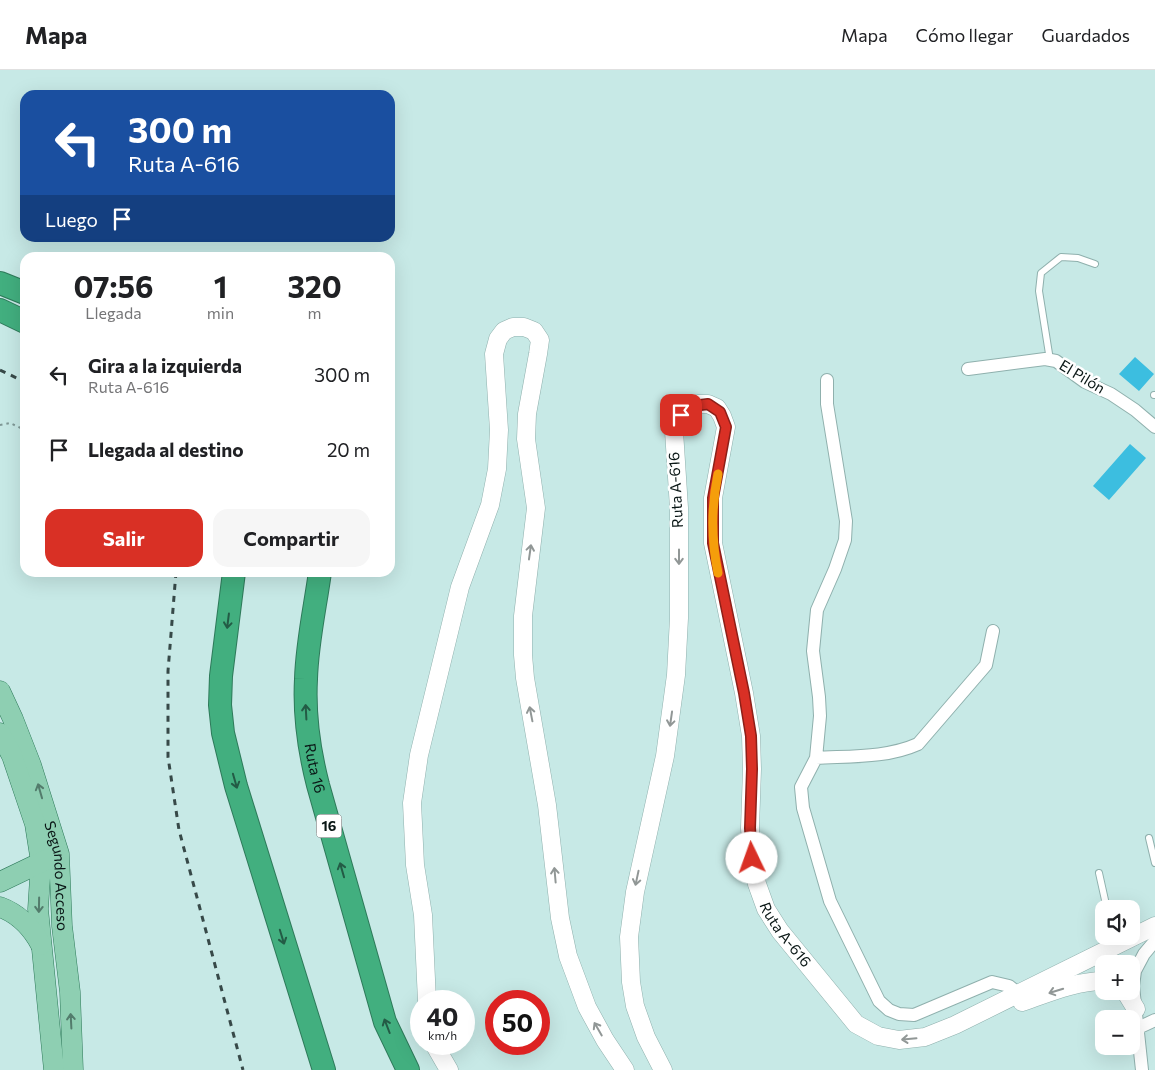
<!DOCTYPE html>
<html lang="es">
<head>
<meta charset="utf-8">
<style>
	:root { --surface:#fff; --page:#f6f6f6; --text:#202124; --muted:#757577; --line:#e0e0e0; --accent:#d93025 }
	body { margin:0; font-family:Commissioner,sans-serif; background:var(--page); color:var(--text); height:100vh; display:flex; flex-direction:column; font-size:19px; white-space:nowrap }
	* { box-sizing:border-box; margin:0 }
	p { font-size:16px; color:var(--muted) }
	.icon { flex:none; width:28px; height:28px; fill:none; stroke:currentColor; stroke-width:2; stroke-linecap:round; stroke-linejoin:round }
	.map { position:relative; flex:1; overflow:hidden }
	.sheet { position:absolute; left:20px; top:182px; width:375px; height:325px; display:flex; flex-direction:column; background:var(--surface); border-radius:15px; box-shadow:0 5px 20px #0002 }
	.sheet>* { flex:none }
	.banner { position:absolute; left:20px; top:20px; width:375px; height:152px; border-radius:15px; box-shadow:0 5px 20px #0002; background:#1a4fa0; color:#fff; overflow:hidden }
	.buttons { position:absolute; left:1095px; top:830px; display:grid; gap:10px }
	.buttons a { display:grid; place-items:center; width:45px; height:45px; border-radius:10px; background:var(--surface); box-shadow:0 5px 20px #0002; font-size:25px }
	.speed { position:absolute; left:410px; top:920px; display:flex; gap:10px; font-size:25px; font-weight:700; text-align:center }
	.speed>* { display:grid; place-content:center; width:65px; height:65px; border-radius:50%; background:var(--surface); box-shadow:0 5px 20px #0002; line-height:1 }
	.speed small { font-size:12px; font-weight:400 }
	.speed .limit { border:8px solid #d22; background:#fff; color:#111 }
	.pin { position:absolute; display:grid; place-items:center; width:42px; height:42px; color:#fff; margin:-21px; border-radius:10px; box-shadow:0 2px 8px #0006 }
	.me { position:absolute; width:55px; margin:-28px; rotate:357deg; stroke-linejoin:round; filter:drop-shadow(0 0 4px #0008) }
	.turn { display:flex; align-items:center; gap:18px; height:105px; padding:0 25px; font-size:22px }
	.turn .icon { width:65px; height:65px; stroke-width:2.5 }
	.turn b { display:block; font-size:35px; line-height:42px }
	.then { display:flex; align-items:center; height:48px; padding:0 25px; background:#0003; gap:10px; font-size:19px }
	.eta { display:flex; justify-content:space-evenly; align-items:center; height:85px; text-align:center }
	.eta b { font-size:30px; font-weight:700; line-height:35px }
	.cta { display:flex; gap:10px; margin-top:auto; padding:10px 25px }
	.cta a { flex:1; height:58px; border-radius:15px; background:var(--accent); color:#fff; font-size:20px; font-weight:700; line-height:58px; text-align:center }
	.cta a+a { background:var(--page); color:var(--text) }
	ul { padding:0; list-style:none }
	li { display:flex; align-items:center; gap:15px; height:75px; padding:0 25px }
	li div { flex:1 }
	li b { display:block; font-size:19px }
	li em { font-style:normal }
	header { display:flex; align-items:center; gap:30px; box-sizing:border-box; height:70px; padding:0 25px; background:var(--surface); border-bottom:1px solid var(--line) }
	header strong { font-size:24px }
	nav { display:flex; gap:28px; margin-inline-start:auto; font-size:18px }
	.map>svg:first-child { display:block }
	.building { fill:#3cbee0 }
	.lines { fill:none; stroke-linecap:round; stroke-linejoin:round }
	.service-casing { stroke:#8fb0ad; stroke-width:8 }
	.minor-casing { stroke:#8fb0ad; stroke-width:14 }
	.secondary-casing { stroke:#8fb0ad; stroke-width:19 }
	.primary-casing { stroke:#2e7a5a; stroke-width:21 }
	.motorway-casing { stroke:#2e7a5a; stroke-width:24 }
	.path { stroke:#7e9795; stroke-width:2; stroke-dasharray:2.5 4; stroke-linecap:butt }
	.service { stroke:#fff; stroke-width:6 }
	.minor { stroke:#fff; stroke-width:12 }
	.secondary { stroke:#fff; stroke-width:18 }
	.primary { stroke:#8ecfb2; stroke-width:20 }
	.motorway { stroke:#42af7f; stroke-width:22 }
	.rail { stroke:#374948; stroke-width:3; stroke-dasharray:6 6; stroke-linecap:butt }
	.oneway { stroke:#919796 }
	.oneway2 { stroke:#235b45 }
	.oneway3 { stroke:#537c6c }
	.route-casing { stroke:#8d1f18; stroke-width:12 }
	.route { stroke:#d93025; stroke-width:9 }
	.slow { stroke:#f59e0b; stroke-width:9 }
	.labels { text-anchor:middle; stroke-width:5; stroke-linejoin:round; paint-order:stroke }
	.shield { fill:#fff; stroke:#545d5c; stroke-width:1 }
	.shield-label { font-size:14px; font-weight:bold; fill:#0a1716 }
	.street-label { font-size:15px; fill:#0a1716; stroke:#fff }
</style>
</head>
<body>
<header>
<strong>Mapa</strong>
<nav><a>Mapa</a><a>Cómo llegar</a><a>Guardados</a></nav>
</header>
<div class="map">
<svg width="1155" height="1000" viewBox="0 0 1155 1000">
	<rect width="100%" height="100%" fill="#c7e9e6"/>
	<!-- building -->
	<path class="building" d="M1135,287L1154,304L1139,321L1119,304Z
		M1130,374L1146,388L1109,430L1093,416Z"/>
	<g class="lines">
		<defs>
			<path id="service" d="M1050,290L1039,221L1041,203L1061,187L1078,188L1095,194
				M1154,325H1155
				M1149,768L1155,793
				M1099,803L1107,839"/>
			<path id="minor" d="M968,299L1045,289L1056,291L1085,312L1111,324L1135,340L1155,357
				M827,310V334L846,451L845,470L835,499L817,540L813,581L819,627L820,646L816,688L801,717L803,738L830,831L879,931L889,940L899,944L914,945L992,912L1009,916L1024,928
				M816,688C850,686 887,688 918,674L986,595L993,561
				M1138,958L1155,950
				M1142,1000L1133,916L1135,901L1144,884L1155,871"/>
			<g id="secondary">
				<path d="M1125,921L1136,939"/>
				<path d="M427,931L423,845L415,795L412,733L419,685L460,517L490,435L497,399L499,360L494,284L498,269L504,261L513,257H524L534,261L540,270L538,284L527,344L526,369L536,438L523,546V585L525,608L547,735L560,848L568,886L587,937L605,970L625,1000"/>
				<path d="M1022,932C1048,923 1076,911 1104,911"/>
				<path d="M434,974L449,1000"/>
				<path id="s1" d="M663,1000L646,967L635,936L631,912L629,867L635,822L665,686L676,605L679,548V438L674,361L681,345L689,338L698,334H708L717,338L722,346L726,357L713,428V473L744,623L751,666L752,699L750,758L752,787L757,814L766,839L780,861L856,954L878,966L899,970L925,967L955,955L1155,856"/>
			</g>
			<g id="primary">
				<path id="s2" d="M0,621L13,649L31,695L59,784L62,856L70,922L73,1000"/>
				<path d="M0,663L12,686L35,754L41,792L38,839L54,1000"/>
				<path d="M0,812L50,788"/>
				<path d="M0,837C19,844 32,858 41,875"/>
			</g>
			<g id="motorway">
				<path d="M0,213L25,223"/>
				<path d="M0,240L25,252"/>
				<path d="M234,502L221,606L220,635L223,663L236,716L324,1000"/>
				<path id="s3" d="M320,502C315,538 307,573 306,609C304,645 309,680 318,715L385,952L408,1000"/>
			</g>
		</defs>
		<!-- service casing -->
		<use href="#service" class="service-casing"/>
		<!-- minor casing -->
		<use href="#minor" class="minor-casing"/>
		<!-- secondary casing -->
		<use href="#secondary" class="secondary-casing"/>
		<!-- primary casing -->
		<use href="#primary" class="primary-casing"/>
		<!-- motorway casing -->
		<use href="#motorway" class="motorway-casing"/>
		<!-- path -->
		<path class="path" d="M0,355L10,353L25,360"/>
		<!-- service -->
		<use href="#service" class="service"/>
		<!-- minor -->
		<use href="#minor" class="minor"/>
		<!-- secondary -->
		<use href="#secondary" class="secondary"/>
		<!-- primary -->
		<use href="#primary" class="primary"/>
		<!-- motorway -->
		<use href="#motorway" class="motorway"/>
		<!-- rail -->
		<path class="rail" d="M0,300L25,312
			M176,502L168,601V687L179,760L243,1000"/>
	</g>
	<!-- one-way arrows -->
	<defs><path id="oneway-shaft" d="M-6 0H5M1.5-3L5.5 0L1.5 3" fill="none" stroke-width="1.6" stroke-linecap="round" stroke-linejoin="round" transform="scale(1.25)"/></defs>
	<g class="oneway">
		<use href="#oneway-shaft" transform="translate(530 482) rotate(-82)"/>
		<use href="#oneway-shaft" transform="translate(679 487) rotate(90)"/>
		<use href="#oneway-shaft" transform="translate(531 644) rotate(-101)"/>
		<use href="#oneway-shaft" transform="translate(671 649) rotate(98)"/>
		<use href="#oneway-shaft" transform="translate(555 805) rotate(-95)"/>
		<use href="#oneway-shaft" transform="translate(637 808) rotate(102)"/>
		<use href="#oneway-shaft" transform="translate(1056 921) rotate(163)"/>
		<use href="#oneway-shaft" transform="translate(598 959) rotate(-120)"/>
		<use href="#oneway-shaft" transform="translate(909 969) rotate(175)"/>
	</g>
	<g class="oneway2">
		<use href="#oneway-shaft" transform="translate(228 551) rotate(97)"/>
		<use href="#oneway-shaft" transform="translate(306 642) rotate(-93)"/>
		<use href="#oneway-shaft" transform="translate(235 711) rotate(74)"/>
		<use href="#oneway-shaft" transform="translate(342 800) rotate(-106)"/>
		<use href="#oneway-shaft" transform="translate(282 867) rotate(73)"/>
		<use href="#oneway-shaft" transform="translate(387 956) rotate(-111)"/>
	</g>
	<g class="oneway3">
		<use href="#oneway-shaft" transform="translate(40 721) rotate(-106)"/>
		<use href="#oneway-shaft" transform="translate(39 835) rotate(91)"/>
		<use href="#oneway-shaft" transform="translate(71 951) rotate(-93)"/>
	</g>
	<g class="lines">
		<defs>
			<path id="route" d="M681,345L693,336L708,334L720,342L726,357L713,428V473L744,623L751,666L752,699L750,758L752,788"/>
		</defs>
		<!-- route casing -->
		<use href="#route" class="route-casing"/>
		<!-- route -->
		<use href="#route" class="route"/>
		<!-- slow -->
		<path class="slow" d="M718,404C711,437 711,469 718,503"/>
	</g>
	<g class="labels">
		<!-- shield labels -->
		<rect class="shield" x="316.5" y="744.5" width="25" height="23" rx="4"/>
		<g class="shield-label">
			<text x="329" y="761">16</text>
		</g>
		<!-- street labels -->
		<g class="street-label">
			<text transform="translate(1082 307) rotate(31)" y="5">El Pilón</text>
			<text transform="translate(676 420) rotate(-93)" y="5">Ruta A-616</text>
			<text dy="5" stroke="none"><textPath href="#s3" startOffset="198">Ruta 16</textPath></text>
			<text dy="5" stroke="none"><textPath href="#s2" startOffset="195">Segundo Acceso</textPath></text>
			<text dy="5" stroke="none"><textPath href="#s1" startOffset="1250">Ruta A-616</textPath></text>
		</g>
	</g>
</svg>
<div class="buttons">
<a><svg class="icon" aria-label="sound" viewBox="0 0 24 24"><path d="M4 9h4l5-4v14l-5-4H4zM17 9q2 3 0 6"/></svg></a>
<a>+</a>
<a>−</a>
</div>
<div class="speed"><div>40<small>km/h</small></div><div class="limit">50</div></div>
<div class="pin" style="left:681px;top:345px;background:#d93025"><svg class="icon" aria-label="arrive" viewBox="0 0 24 24"><path d="M6 21V4h12l-3 4 3 4H6"/></svg></div>
<svg class="me" style="left:752px;top:788px" viewBox="-20 -20 40 40"><circle r="19" fill="#fff"/><path d="M0-13L10 11 0 6-10 11z" fill="#d93025"/></svg>
<div class="banner">
<div class="turn"><svg class="icon" aria-label="left" viewBox="0 0 24 24"><path d="M17 20v-9H6M10 6l-5 5 5 5"/></svg><div><b>300 m</b>Ruta A-616</div></div>
<div class="then">Luego<svg class="icon" aria-label="arrive" viewBox="0 0 24 24"><path d="M6 21V4h12l-3 4 3 4H6"/></svg></div>
</div>
<section class="sheet">
<div class="eta">
<div><b>07:56</b><p>Llegada</p></div>
<div><b>1</b><p>min</p></div>
<div><b>320</b><p>m</p></div>
</div>
<ul>
<li><svg class="icon" aria-label="left" viewBox="0 0 24 24"><path d="M17 20v-9H6M10 6l-5 5 5 5"/></svg><div><b>Gira a la izquierda</b><p>Ruta A-616</p></div><em>300 m</em></li>
<li><svg class="icon" aria-label="arrive" viewBox="0 0 24 24"><path d="M6 21V4h12l-3 4 3 4H6"/></svg><div><b>Llegada al destino</b></div><em>20 m</em></li>
</ul>
<div class="cta"><a>Salir</a><a>Compartir</a></div>
</section>
</div>
</body>
</html>
